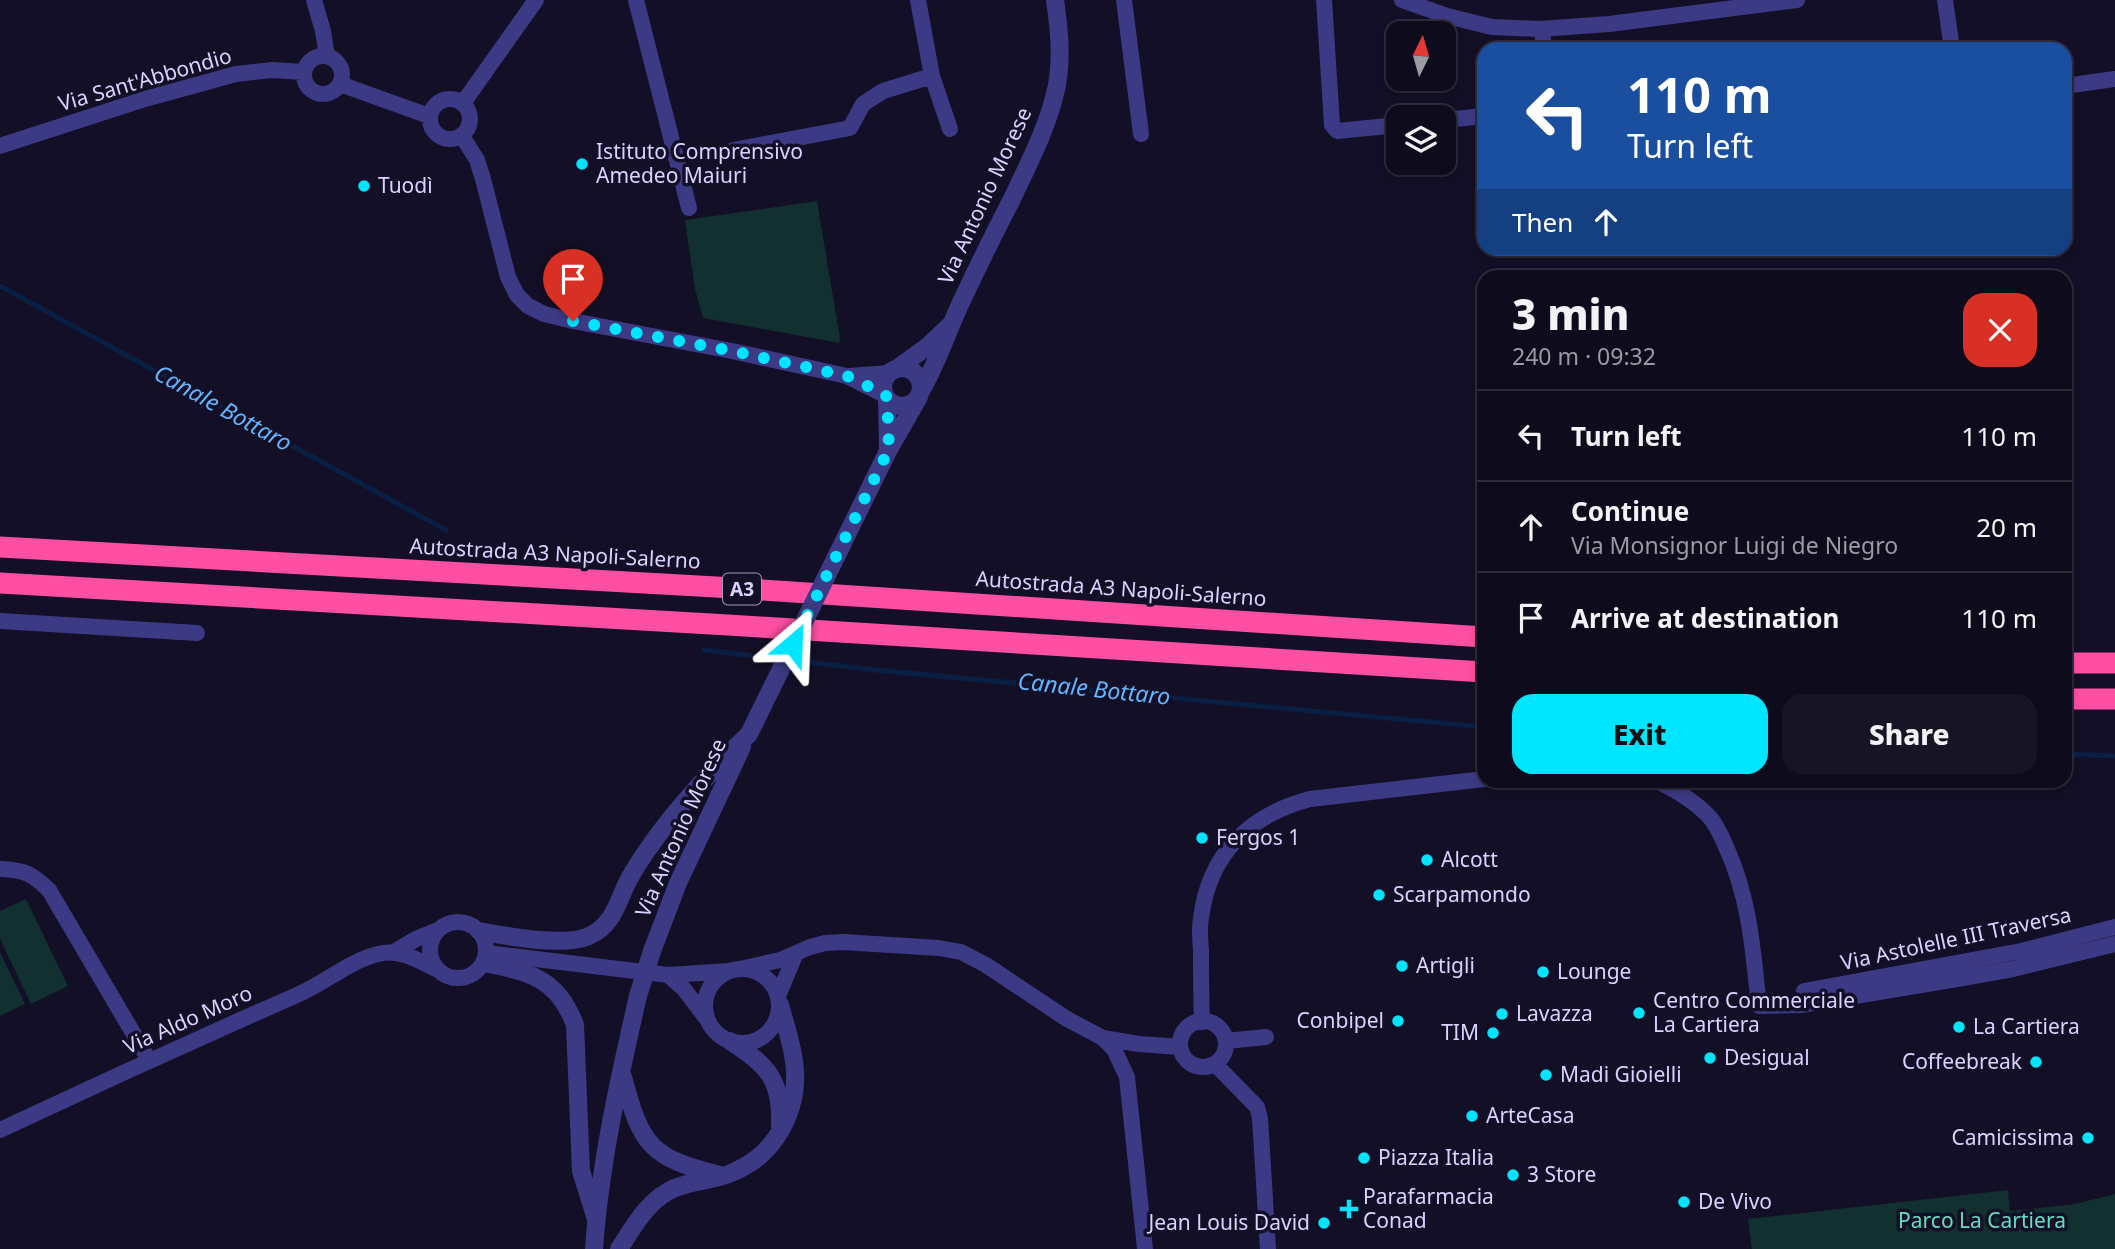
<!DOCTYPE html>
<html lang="en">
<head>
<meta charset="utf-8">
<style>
	:root { --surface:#0e0b1c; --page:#171425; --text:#f1f3f6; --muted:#9b9ba3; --line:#2e2b3b; --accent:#00e5ff }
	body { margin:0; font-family:"Noto Sans",sans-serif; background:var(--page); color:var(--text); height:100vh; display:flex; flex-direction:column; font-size:26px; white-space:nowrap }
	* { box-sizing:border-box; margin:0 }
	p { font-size:23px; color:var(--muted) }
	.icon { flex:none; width:38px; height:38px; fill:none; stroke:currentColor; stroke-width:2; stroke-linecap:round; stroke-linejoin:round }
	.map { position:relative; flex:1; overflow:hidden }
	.sheet { position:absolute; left:1477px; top:270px; width:595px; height:518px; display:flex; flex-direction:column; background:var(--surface); border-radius:21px; box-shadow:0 4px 10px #0003,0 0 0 2px var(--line) }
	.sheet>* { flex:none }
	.hud { position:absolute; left:1477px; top:42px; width:595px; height:214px; border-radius:21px; box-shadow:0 4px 10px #0003,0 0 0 2px var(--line); background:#1a4fa0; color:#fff; overflow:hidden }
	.needle { width:46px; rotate:5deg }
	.controls { position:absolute; left:1386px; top:21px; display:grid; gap:14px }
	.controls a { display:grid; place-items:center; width:70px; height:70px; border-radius:14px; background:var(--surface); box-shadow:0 4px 10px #0003,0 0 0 2px var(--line); font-size:35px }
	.pin { position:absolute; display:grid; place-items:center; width:60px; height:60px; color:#fff; margin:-72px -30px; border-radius:50% 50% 50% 0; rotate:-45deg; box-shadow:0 0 7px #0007 }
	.pin .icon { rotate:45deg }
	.me { position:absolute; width:77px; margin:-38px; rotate:26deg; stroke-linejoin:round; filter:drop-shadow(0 0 5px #0008) }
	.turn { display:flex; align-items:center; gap:24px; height:147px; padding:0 35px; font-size:32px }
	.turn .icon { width:91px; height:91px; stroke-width:2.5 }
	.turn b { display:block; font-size:49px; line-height:60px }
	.then { display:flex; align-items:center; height:66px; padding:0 35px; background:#0003; gap:14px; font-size:26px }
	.round { display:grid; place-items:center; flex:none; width:74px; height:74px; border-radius:21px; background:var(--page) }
	.overview { display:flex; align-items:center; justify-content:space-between; height:119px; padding:0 35px }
	h1 { font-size:42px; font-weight:800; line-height:52px }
	.cta { display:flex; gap:14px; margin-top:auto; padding:14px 35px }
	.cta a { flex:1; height:80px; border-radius:21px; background:var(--accent); color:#111; font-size:28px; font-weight:800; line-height:80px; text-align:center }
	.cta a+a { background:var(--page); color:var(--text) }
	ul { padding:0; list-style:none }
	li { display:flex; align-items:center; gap:21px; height:91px; padding:0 35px; border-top:2px solid var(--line) }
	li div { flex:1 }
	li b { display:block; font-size:26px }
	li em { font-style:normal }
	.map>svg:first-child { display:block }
	.green { fill:#12302f }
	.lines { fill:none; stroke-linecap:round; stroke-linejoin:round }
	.stream { stroke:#0a1f44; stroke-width:5 }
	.minor { stroke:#3d3a85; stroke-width:16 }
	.tertiary { stroke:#3d3a85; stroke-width:18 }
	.motorway { stroke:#ff4fa3; stroke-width:21 }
	.tertiary-bridge { stroke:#3d3a85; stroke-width:18 }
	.route { stroke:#00e5ff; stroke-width:12; stroke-dasharray:0 21.6 }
	.poi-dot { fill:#00e5ff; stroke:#130f26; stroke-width:2.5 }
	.labels { text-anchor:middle; stroke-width:7; stroke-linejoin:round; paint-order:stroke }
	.shield { fill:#130f26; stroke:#9e99be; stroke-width:2 }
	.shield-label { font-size:19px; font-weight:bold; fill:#d9d4ff }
	.street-label { font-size:21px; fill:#d9d4ff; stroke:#130f26 }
	.poi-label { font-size:21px; fill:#d9d4ff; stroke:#130f26; text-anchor:start }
	.park-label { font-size:21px; fill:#5fe0c0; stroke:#130f26 }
	.water-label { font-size:23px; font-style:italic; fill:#62b6ff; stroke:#130f26 }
</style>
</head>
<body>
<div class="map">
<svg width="2115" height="1249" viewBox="0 0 2115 1249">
	<rect width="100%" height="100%" fill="#130f26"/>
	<!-- green -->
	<path class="green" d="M817,201L840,338L839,343L703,318L695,289L685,220Z
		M26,899L68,986L31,1004L0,939V911Z
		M0,952L25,1004L0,1016Z
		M2008,1190L2010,1211L2075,1204L2115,1194V1249H1752L1748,1219Z"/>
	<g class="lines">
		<!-- stream -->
		<path class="stream" d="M0,286L446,530
			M704,650L781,659
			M790,660L875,670L1484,727
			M2065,754L2115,756"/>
		<!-- minor -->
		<path class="minor" d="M314,0L323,31L327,56
			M636,0L689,208
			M1124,0L1141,134
			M1324,0L1332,125L1337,131L1398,125
			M1402,0L1447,16L1492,27L1540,29L1609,24L1797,0
			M1945,0L1952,49
			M1542,29L1544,49
			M304 75a19 19 0 1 1 38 0a19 19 0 1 1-38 0Z
			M932,76L950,129
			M340,84L429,116
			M2065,86L2115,79
			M430 119a20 20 0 1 1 40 0a20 20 0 1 1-40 0Z
			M463,103L536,0
			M1444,120L1484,116
			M462,136L477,160L483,179L508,277L517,295L528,306L544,314L573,321L732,351L847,376L885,395
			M0,146L145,99L236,74L272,70L304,72
			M733,150L850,128L863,104L883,91L932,76L918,0
			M849,376L890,373
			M0,621L197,633
			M1655,780C1676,790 1698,803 1712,820C1718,829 1723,839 1727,849C1750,900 1753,952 1759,1006L1801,1005L1957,979L2013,969L2115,944
			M0,869C25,870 31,873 49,890L149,1060
			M430 950a28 28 0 1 1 56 0a28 28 0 1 1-56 0Z
			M394,952L416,939L438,930
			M486,953L668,975L730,971
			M705 1006a37 37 0 1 1 74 0a37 37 0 1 1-74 0Z
			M740,969L780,960L810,947L825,943L843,942L939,948L961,952L986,965L1067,1019L1103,1038L1114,1049L1127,1077L1145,1249
			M668,975L684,989L706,1018
			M1804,991L2021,951L2115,927
			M778,996L796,953
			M1180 1044a23 23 0 1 1 46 0a23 23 0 1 1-46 0Z
			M1202,1022C1201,998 1201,975 1201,951C1200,940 1199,929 1201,918C1209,854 1249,815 1310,799L1484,779
			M1103,1038L1139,1044L1180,1047
			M1226,1041L1266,1037
			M1215,1064L1257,1107L1260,1118L1268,1249
			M0,1130C98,1084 197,1039 297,995C325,983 349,961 378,954C400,948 419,961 438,970"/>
		<!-- tertiary -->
		<path class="tertiary" d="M883 387a19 19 0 1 1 38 0a19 19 0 1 1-38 0Z
			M895,370L928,346L949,326
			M921,391C939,360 949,326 965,294C980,262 996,230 1012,199C1029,163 1049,125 1057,85C1062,57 1059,28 1055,0
			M887,399L888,451
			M838,553L888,451L919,397
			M479,931C505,936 568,948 591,935C614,924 618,900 629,879C659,826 706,776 749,734
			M652,951L678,883L742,747
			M484,963C529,972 558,978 575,1025L581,1171L596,1219
			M730,1041C768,1066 782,1079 780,1127
			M623,1077C641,1145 650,1158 720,1175
			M594,1249C600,1164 619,1079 638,996
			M619,1249C632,1229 646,1204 667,1192C685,1181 709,1182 729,1174C753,1164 768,1152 781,1130C806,1085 793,1051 780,1005"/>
		<!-- motorway -->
		<path class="motorway" d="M0,547L716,587L1484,637
			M0,583L728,625L1484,672
			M2065,663H2115
			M2065,699H2115"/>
		<!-- tertiary-bridge -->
		<path class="tertiary-bridge" d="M749,734L838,553
			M638,996L652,951"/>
	</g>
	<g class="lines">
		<!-- route -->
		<path class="route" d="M573,321L732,351L847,376L886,395L889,432L888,451L793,644"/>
	</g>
	<!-- markers -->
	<g class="poi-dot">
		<circle cx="582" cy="164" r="7"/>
		<circle cx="364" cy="186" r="7"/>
		<circle cx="1202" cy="838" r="7"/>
		<circle cx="1427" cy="860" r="7"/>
		<circle cx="1379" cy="895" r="7"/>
		<circle cx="1402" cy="966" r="7"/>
		<circle cx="1543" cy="972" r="7"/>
		<circle cx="1639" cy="1013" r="7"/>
		<circle cx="1502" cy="1014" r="7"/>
		<circle cx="1398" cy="1021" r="7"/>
		<circle cx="1959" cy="1027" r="7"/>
		<circle cx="1493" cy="1033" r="7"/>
		<circle cx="1710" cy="1058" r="7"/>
		<circle cx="2036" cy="1062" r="7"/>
		<circle cx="1546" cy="1075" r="7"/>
		<circle cx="1472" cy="1116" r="7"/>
		<circle cx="2088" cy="1138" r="7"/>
		<circle cx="1364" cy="1158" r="7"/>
		<circle cx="1513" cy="1175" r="7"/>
		<circle cx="1684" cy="1202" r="7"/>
		<path d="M1345.5 1198.5h7v7h7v7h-7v7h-7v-7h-7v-7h7z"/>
		<circle cx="1324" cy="1223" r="7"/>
	</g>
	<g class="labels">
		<!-- shield labels -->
		<rect class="shield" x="723" y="573.5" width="38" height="31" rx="5"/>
		<g class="shield-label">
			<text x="742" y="596">A3</text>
		</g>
		<!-- street labels -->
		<g class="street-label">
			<text transform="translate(145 80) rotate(-16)" y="7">Via Sant'Abbondio</text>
			<text transform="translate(985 196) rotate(-65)" y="7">Via Antonio Morese</text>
			<text transform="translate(555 554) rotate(3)" y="7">Autostrada A3 Napoli-Salerno</text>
			<text transform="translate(1121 589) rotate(4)" y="7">Autostrada A3 Napoli-Salerno</text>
			<text transform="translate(681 828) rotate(-66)" y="7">Via Antonio Morese</text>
			<text transform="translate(1956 939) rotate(-12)" y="7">Via Astolelle III Traversa</text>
			<text transform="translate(188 1020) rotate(-24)" y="7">Via Aldo Moro</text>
		</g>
		<!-- poi labels -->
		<g class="poi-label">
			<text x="596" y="159">Istituto Comprensivo<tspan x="596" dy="24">Amedeo Maiuri</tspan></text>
			<text x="378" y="193">Tuodì</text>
			<text x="1216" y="845">Fergos 1</text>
			<text x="1441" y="867">Alcott</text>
			<text x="1393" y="902">Scarpamondo</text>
			<text x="1416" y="973">Artigli</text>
			<text x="1557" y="979">Lounge</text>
			<text x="1653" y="1008">Centro Commerciale<tspan x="1653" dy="24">La Cartiera</tspan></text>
			<text x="1516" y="1021">Lavazza</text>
			<text x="1384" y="1028" text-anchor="end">Conbipel</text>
			<text x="1973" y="1034">La Cartiera</text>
			<text x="1479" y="1040" text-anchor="end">TIM</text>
			<text x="1724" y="1065">Desigual</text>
			<text x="2022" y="1069" text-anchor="end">Coffeebreak</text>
			<text x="1560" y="1082">Madi Gioielli</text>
			<text x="1486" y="1123">ArteCasa</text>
			<text x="2074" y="1145" text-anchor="end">Camicissima</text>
			<text x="1378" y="1165">Piazza Italia</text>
			<text x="1527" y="1182">3 Store</text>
			<text x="1363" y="1204">Parafarmacia<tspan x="1363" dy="24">Conad</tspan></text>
			<text x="1698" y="1209">De Vivo</text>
			<text x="1310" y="1230" text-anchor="end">Jean Louis David</text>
		</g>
		<!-- park labels -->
		<g class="park-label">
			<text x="1982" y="1228">Parco La Cartiera</text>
		</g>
		<!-- water labels -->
		<g class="water-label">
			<text transform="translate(223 408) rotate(29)" y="8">Canale Bottaro</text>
			<text transform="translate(1094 689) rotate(6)" y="8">Canale Bottaro</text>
		</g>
	</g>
</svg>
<div class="controls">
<a><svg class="needle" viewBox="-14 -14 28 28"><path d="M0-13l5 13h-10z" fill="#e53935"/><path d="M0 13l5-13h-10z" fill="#9b9ba3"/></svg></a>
<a><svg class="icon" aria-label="layers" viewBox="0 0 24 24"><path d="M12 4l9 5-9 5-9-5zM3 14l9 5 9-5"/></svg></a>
</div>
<div class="pin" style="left:573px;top:321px;background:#d93025"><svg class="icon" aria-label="arrive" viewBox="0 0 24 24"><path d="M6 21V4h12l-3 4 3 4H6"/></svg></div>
<svg class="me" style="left:793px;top:644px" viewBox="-20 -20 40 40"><path d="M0-17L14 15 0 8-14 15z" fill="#00e5ff" stroke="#fff" stroke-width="4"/></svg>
<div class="hud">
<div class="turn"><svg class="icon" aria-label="left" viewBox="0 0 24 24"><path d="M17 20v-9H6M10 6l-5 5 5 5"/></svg><div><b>110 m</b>Turn left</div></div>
<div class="then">Then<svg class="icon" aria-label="ahead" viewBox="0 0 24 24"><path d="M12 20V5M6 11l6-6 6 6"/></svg></div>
</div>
<section class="sheet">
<div class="overview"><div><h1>3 min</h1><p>240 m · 09:32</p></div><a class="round" style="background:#d93025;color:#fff"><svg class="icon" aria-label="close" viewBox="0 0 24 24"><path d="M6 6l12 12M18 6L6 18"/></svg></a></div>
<ul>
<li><svg class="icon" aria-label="left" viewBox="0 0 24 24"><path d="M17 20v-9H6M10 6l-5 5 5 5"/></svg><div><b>Turn left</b></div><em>110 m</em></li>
<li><svg class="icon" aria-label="ahead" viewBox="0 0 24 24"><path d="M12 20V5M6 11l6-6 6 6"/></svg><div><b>Continue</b><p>Via Monsignor Luigi de Niegro</p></div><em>20 m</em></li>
<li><svg class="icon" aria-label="arrive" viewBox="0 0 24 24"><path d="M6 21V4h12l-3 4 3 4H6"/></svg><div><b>Arrive at destination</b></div><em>110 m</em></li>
</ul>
<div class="cta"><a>Exit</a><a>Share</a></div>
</section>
</div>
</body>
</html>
